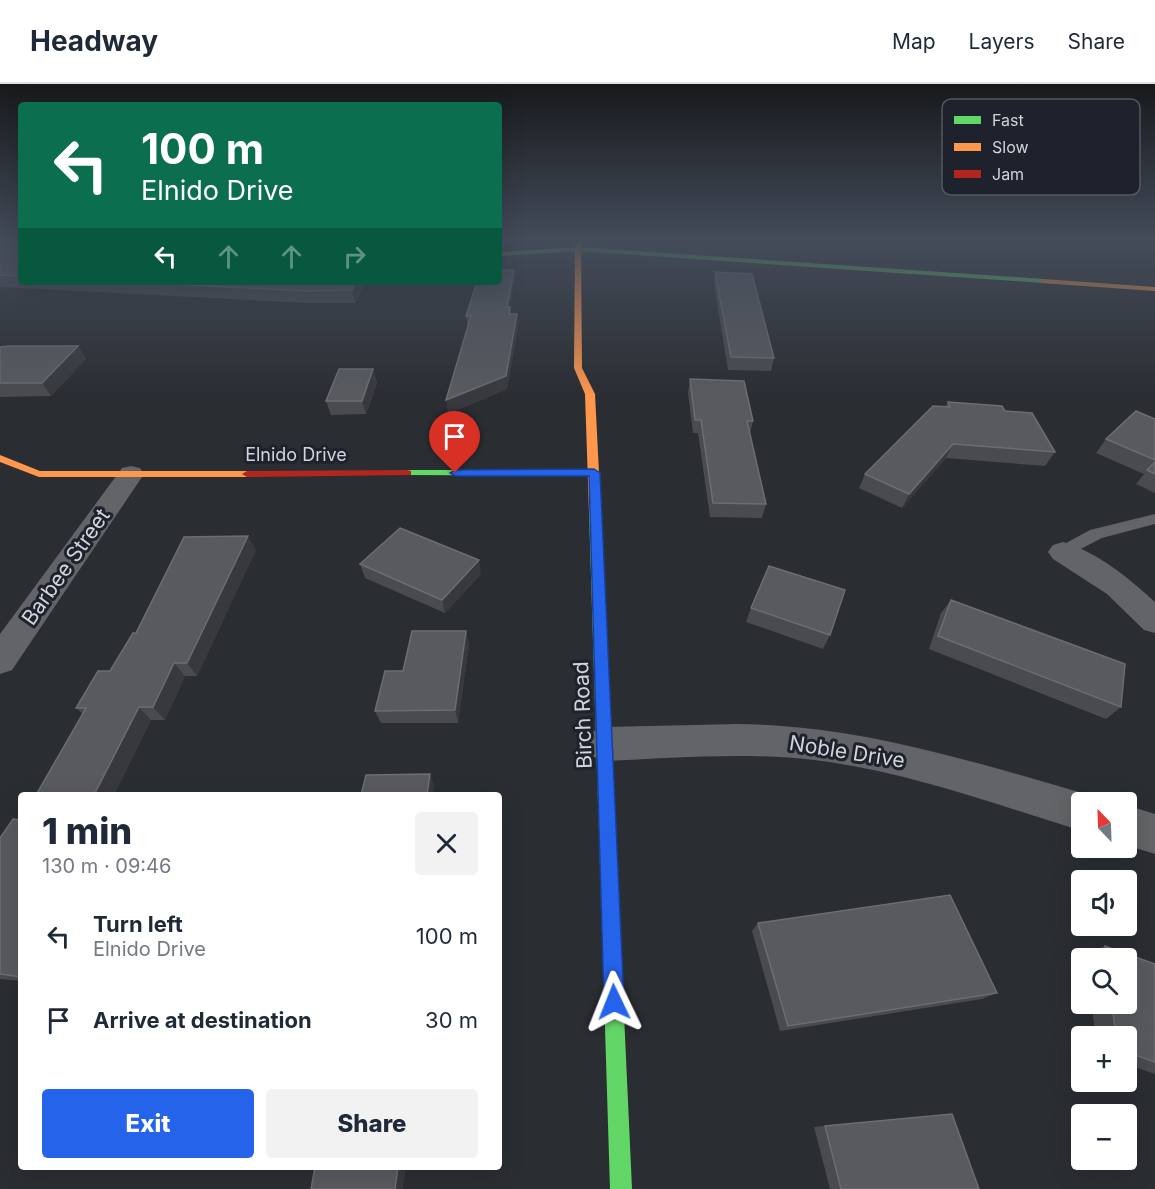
<!DOCTYPE html>
<html lang="en">
<head>
<meta charset="utf-8">
<style>
	:root { --surface:#fff; --page:#f2f2f3; --text:#1f2937; --muted:#747a83; --line:#e0e1e3; --accent:#2563eb }
	body { margin:0; font-family:Inter,sans-serif; background:var(--page); color:var(--text); height:100vh; display:flex; flex-direction:column; font-size:22px; white-space:nowrap }
	* { box-sizing:border-box; margin:0 }
	p { font-size:20px; color:var(--muted) }
	.icon { flex:none; width:33px; height:33px; fill:none; stroke:currentColor; stroke-width:2; stroke-linecap:round; stroke-linejoin:round }
	.map { position:relative; flex:1; overflow:hidden }
	.side { position:absolute; left:18px; top:708px; width:484px; height:378px; display:flex; flex-direction:column; background:var(--surface); border-radius:6px; box-shadow:0 6px 24px #0002 }
	.side>* { flex:none }
	.banner { position:absolute; left:18px; top:18px; width:484px; height:183px; border-radius:6px; box-shadow:0 6px 24px #0002; background:#0b6e4f; color:#fff; overflow:hidden }
	.needle { width:39px; rotate:337deg }
	.buttons { position:absolute; left:1071px; top:708px; display:grid; gap:12px }
	.buttons a { display:grid; place-items:center; width:66px; height:66px; border-radius:6px; background:var(--surface); box-shadow:0 6px 24px #0002; font-size:30px }
	.pin { position:absolute; display:grid; place-items:center; width:51px; height:51px; color:#fff; margin:-62px -26px; border-radius:50% 50% 50% 0; rotate:-45deg; box-shadow:0 0 6px #0007 }
	.pin .icon { rotate:45deg }
	.me { position:absolute; width:66px; margin:-33px; rotate:358deg; stroke-linejoin:round; filter:drop-shadow(0 0 4px #0008) }
	.turn { display:flex; align-items:center; gap:21px; height:126px; padding:0 24px; font-size:27px }
	.turn .icon { width:78px; height:78px; stroke-width:2.5 }
	.turn b { display:block; font-size:42px; line-height:51px }
	.lanes { display:flex; align-items:center; height:57px; padding:0 24px; background:#0003; justify-content:center; gap:30px; direction:ltr }
	.lanes .off { opacity:.35 }
	.round { display:grid; place-items:center; flex:none; width:63px; height:63px; border-radius:6px; background:var(--page) }
	.overview { display:flex; align-items:center; justify-content:space-between; height:102px; padding:0 24px }
	h1 { font-size:36px; font-weight:800; line-height:45px }
	.action { display:flex; gap:12px; margin-top:auto; padding:12px 24px }
	.action a { flex:1; height:69px; border-radius:6px; background:var(--accent); color:#fff; font-size:24px; font-weight:800; line-height:69px; text-align:center }
	.action a+a { background:var(--page); color:var(--text) }
	ul { padding:0; list-style:none }
	li { display:flex; align-items:center; gap:18px; height:84px; padding:0 24px }
	li div { flex:1 }
	li b { display:block; font-size:22px }
	li em { font-style:normal }
	header { display:flex; align-items:center; gap:36px; box-sizing:border-box; height:84px; padding:0 30px; background:var(--surface); border-bottom:2px solid var(--line) }
	header strong { font-size:28px }
	nav { display:flex; gap:33px; margin-inline-start:auto; font-size:21px }
	.map>svg:first-child { display:block }
	.lines { fill:none; stroke-linecap:round; stroke-linejoin:round }
	.lane { fill:#626467; fill-rule:evenodd }
	.street { fill:#626467; fill-rule:evenodd }
	.fast { fill:#63d668; fill-rule:evenodd }
	.slow { fill:#ff974d; fill-rule:evenodd }
	.jam { fill:#b3261e; fill-rule:evenodd }
	.wall { fill:#494b50 }
	.shaded-wall { fill:#37393e }
	.building { fill:#585a5f; stroke:#6b6d73; stroke-width:1.5 }
	.route { fill:#2563eb; stroke:#184099; stroke-width:1.5 }
	.labels { text-anchor:middle; stroke-width:6; stroke-linejoin:round; paint-order:stroke }
	.far-street-label { font-size:18px; fill:#d1d4db; stroke:#1d222c }
	.street-label { font-size:21px; fill:#d1d4db; stroke:#1d222c }
	.key { fill:#1d222c; stroke:#535761; stroke-width:1.5 }
	.key-label { font-size:16px; fill:#d1d4db }
</style>
</head>
<body>
<header>
<strong>Headway</strong>
<nav><a>Map</a><a>Layers</a><a>Share</a></nav>
</header>
<div class="map">
<svg width="1155" height="1105" viewBox="0 0 1155 1105">
	<rect width="100%" height="100%" fill="#2a2d32"/>
	<g class="lines">
		<!-- lane -->
		<path class="lane" d="M1155,430V440L1102,454L1063,474L1054,468L1057,464L1090,446Z"/>
		<!-- street -->
		<path class="street" d="M131,382L140,384L144,390L12,586L0,590V550L122,384Z
			M1063,458C1097,468 1129,494 1155,518V549L1144,546L1107,510L1053,475L1048,468L1053,461Z
			M737,640C857,641 968,676 1082,709L1096,714L1098,718H1082V747C994,720 906,687 814,676C745,668 674,674 605,677L592,672L586,660L592,648L605,643Z
			M1126,721L1155,730V770L1126,761Z"/>
		<!-- fast -->
		<path class="fast" d="M578,163L1044,195L1048,197L1044,199L578,167L500,172V168Z
			M407,386H594L599,389L594,392L403,391V387Z
			M595,424L601,428L632,1105H610L589,428Z"/>
		<!-- slow -->
		<path class="slow" d="M575,158H581L582,284L595,310L601,428L595,432L589,428L585,310L574,284Z
			M1044,195L1155,203V207L1041,199V195Z
			M0,371L40,387H247L252,390L247,393H39L0,378Z"/>
		<!-- jam -->
		<path class="jam" d="M407,386L411,387V391L247,393L242,390L247,387Z"/>
	</g>
	<!-- wall -->
	<path class="wall" d="M0,158H21V198H365L355,219H309L0,203Z
		M514,186V198L510,224L511,230L518,243L507,305L448,330L468,244L466,232Z
		M715,188L774,274L771,287L728,286L714,200Z
		M78,262L86,275L51,312L0,313V263Z
		M373,285L377,299L366,330L331,331L326,317Z
		M690,295L753,337L750,349L766,420L762,434L710,433L698,349H693L688,309Z
		M948,318L1005,327L1055,368L1045,382L946,374L902,424L859,404L865,390L945,323Z
		M1155,335V409L1136,400L1144,390L1096,369L1106,355Z
		M256,466L197,592H185L165,636H151L114,711H36L83,630L76,624L110,587L136,549Z
		M360,480L481,490L445,529L365,494Z
		M951,516L1121,623L1106,635L929,565L941,529Z
		M751,524L830,551L823,565L746,538Z
		M466,547L469,560L458,639H381L375,627Z
		M21,736V897L0,895V754Z
		M758,839L997,909L982,915L780,947L752,847Z
		M1105,862L1155,880V990L1126,980V952H1095L1092,920H1126V874H1087L1086,870Z
		M952,1030L979,1105H830L814,1043Z"/>
	<!-- shaded-wall -->
	<path class="shaded-wall" d="M514,186V198L510,224L511,236L507,223Z
		M356,198H365L355,219L352,206Z
		M517,230L518,243L507,305L448,330L446,316Z
		M78,262L86,275L51,312L42,299Z
		M373,285L377,299L366,330L362,317Z
		M953,360L946,374L902,424L909,410Z
		M248,452L256,466L197,592L187,579Z
		M479,476L481,490L445,529L442,516Z
		M466,547L469,560L458,639L455,626Z
		M174,579L185,592L165,636L153,623Z
		M139,623L151,636L114,711H94Z
		M430,690L434,701L433,711H427Z
		M398,1083H406L403,1105H395Z"/>
	<!-- building -->
	<path class="building" d="M0,158H21V192L0,191Z
		M500,186H514L507,223H510L509,230H517L506,292L446,316L471,232H466L477,198H500Z
		M715,188L752,190L774,274L731,273Z
		M133,198H356L352,206L305,207Z
		M8,262H78L42,299H0V263Z
		M339,285H373L362,317H326Z
		M690,295L744,297L753,337H747L766,420L713,419L701,336H695Z
		M948,318L1002,322L1005,327L1032,329L1055,368L953,360L909,410L865,390L933,322L950,323Z
		M1136,327L1155,335V376L1106,355Z
		M1155,378V390L1147,386Z
		M400,444L479,476L442,516L360,480Z
		M248,452L187,579H174L153,623H139L94,711H36L86,624H76L98,587H110L133,549H136L184,453Z
		M769,482L845,506L830,551L751,524Z
		M951,516L1125,580L1121,623L938,552Z
		M412,547H466L455,626L375,627L385,587H403Z
		M430,690L427,711H361L366,691Z
		M13,735L21,736V893L0,890V754Z
		M950,811L997,909L788,942L758,839Z
		M1105,862L1155,880V978L1126,968V952H1116L1112,920H1126V874H1106Z
		M952,1030L979,1105H841L825,1042Z
		M315,1083H398L395,1105H311Z"/>
	<!-- sky -->
	<linearGradient id="sky" x2="0" y2="1"><stop stop-color="#17191c"/><stop offset="0.5" stop-color="#444c5a"/><stop offset="1" stop-color="#444c5a" stop-opacity="0"/></linearGradient>
	<rect width="1155" height="313" fill="url(#sky)"/>
	<!-- route -->
	<path class="route" d="M594,385L600,389L624,918L621,925L614,928L607,925L604,918L589,392H455L450,389L455,386Z"/>
	<g class="labels">
		<!-- far-street labels -->
		<g class="far-street-label">
			<text x="296" y="377">Elnido Drive</text>
		</g>
		<!-- street labels -->
		<g class="street-label">
			<text transform="translate(66 483) rotate(-55)" y="7">Barbee Street</text>
			<text transform="translate(583 631) rotate(-92)" y="7">Birch Road</text>
			<text transform="translate(847 668) rotate(9)" y="7">Noble Drive</text>
		</g>
	</g>
	<!-- legend -->
	<rect x="942" y="15" width="198" height="96" rx="9" class="key"/>
	<rect x="954" y="32" width="27" height="8" fill="#63d668"/>
	<rect x="954" y="59" width="27" height="8" fill="#ff974d"/>
	<rect x="954" y="86" width="27" height="8" fill="#b3261e"/>
	<g class="key-label">
		<text x="992" y="42">Fast</text>
		<text x="992" y="69">Slow</text>
		<text x="992" y="96">Jam</text>
	</g>
</svg>
<div class="buttons">
<a><svg class="needle" viewBox="-14 -14 28 28"><path d="M0-13l5 13h-10z" fill="#e53935"/><path d="M0 13l5-13h-10z" fill="#747a83"/></svg></a>
<a><svg class="icon" aria-label="sound" viewBox="0 0 24 24"><path d="M4 9h4l5-4v14l-5-4H4zM17 9q2 3 0 6"/></svg></a>
<a><svg class="icon" aria-label="search" viewBox="0 0 24 24"><circle cx="10" cy="10" r="6"/><path d="M15 15l6 6"/></svg></a>
<a>+</a>
<a>−</a>
</div>
<div class="pin" style="left:455px;top:389px;background:#d93025"><svg class="icon" aria-label="arrive" viewBox="0 0 24 24"><path d="M6 21V4h12l-3 4 3 4H6"/></svg></div>
<svg class="me" style="left:614px;top:918px" viewBox="-20 -20 40 40"><path d="M0-17L14 15 0 8-14 15z" fill="#2563eb" stroke="#fff" stroke-width="4"/></svg>
<div class="banner">
<div class="turn"><svg class="icon" aria-label="left" viewBox="0 0 24 24"><path d="M17 20v-9H6M10 6l-5 5 5 5"/></svg><div><b>100 m</b>Elnido Drive</div></div>
<div class="lanes"><svg class="icon" aria-label="left" viewBox="0 0 24 24"><path d="M17 20v-9H6M10 6l-5 5 5 5"/></svg><svg class="icon off" aria-label="ahead" viewBox="0 0 24 24"><path d="M12 20V5M6 11l6-6 6 6"/></svg><svg class="icon off" aria-label="ahead" viewBox="0 0 24 24"><path d="M12 20V5M6 11l6-6 6 6"/></svg><svg class="icon off" aria-label="right" viewBox="0 0 24 24"><path d="M7 20v-9h11M14 6l5 5-5 5"/></svg></div>
</div>
<section class="side">
<div class="overview"><div><h1>1 min</h1><p>130 m · 09:46</p></div><a class="round"><svg class="icon" aria-label="close" viewBox="0 0 24 24"><path d="M6 6l12 12M18 6L6 18"/></svg></a></div>
<ul>
<li><svg class="icon" aria-label="left" viewBox="0 0 24 24"><path d="M17 20v-9H6M10 6l-5 5 5 5"/></svg><div><b>Turn left</b><p>Elnido Drive</p></div><em>100 m</em></li>
<li><svg class="icon" aria-label="arrive" viewBox="0 0 24 24"><path d="M6 21V4h12l-3 4 3 4H6"/></svg><div><b>Arrive at destination</b></div><em>30 m</em></li>
</ul>
<div class="action"><a>Exit</a><a>Share</a></div>
</section>
</div>
</body>
</html>
